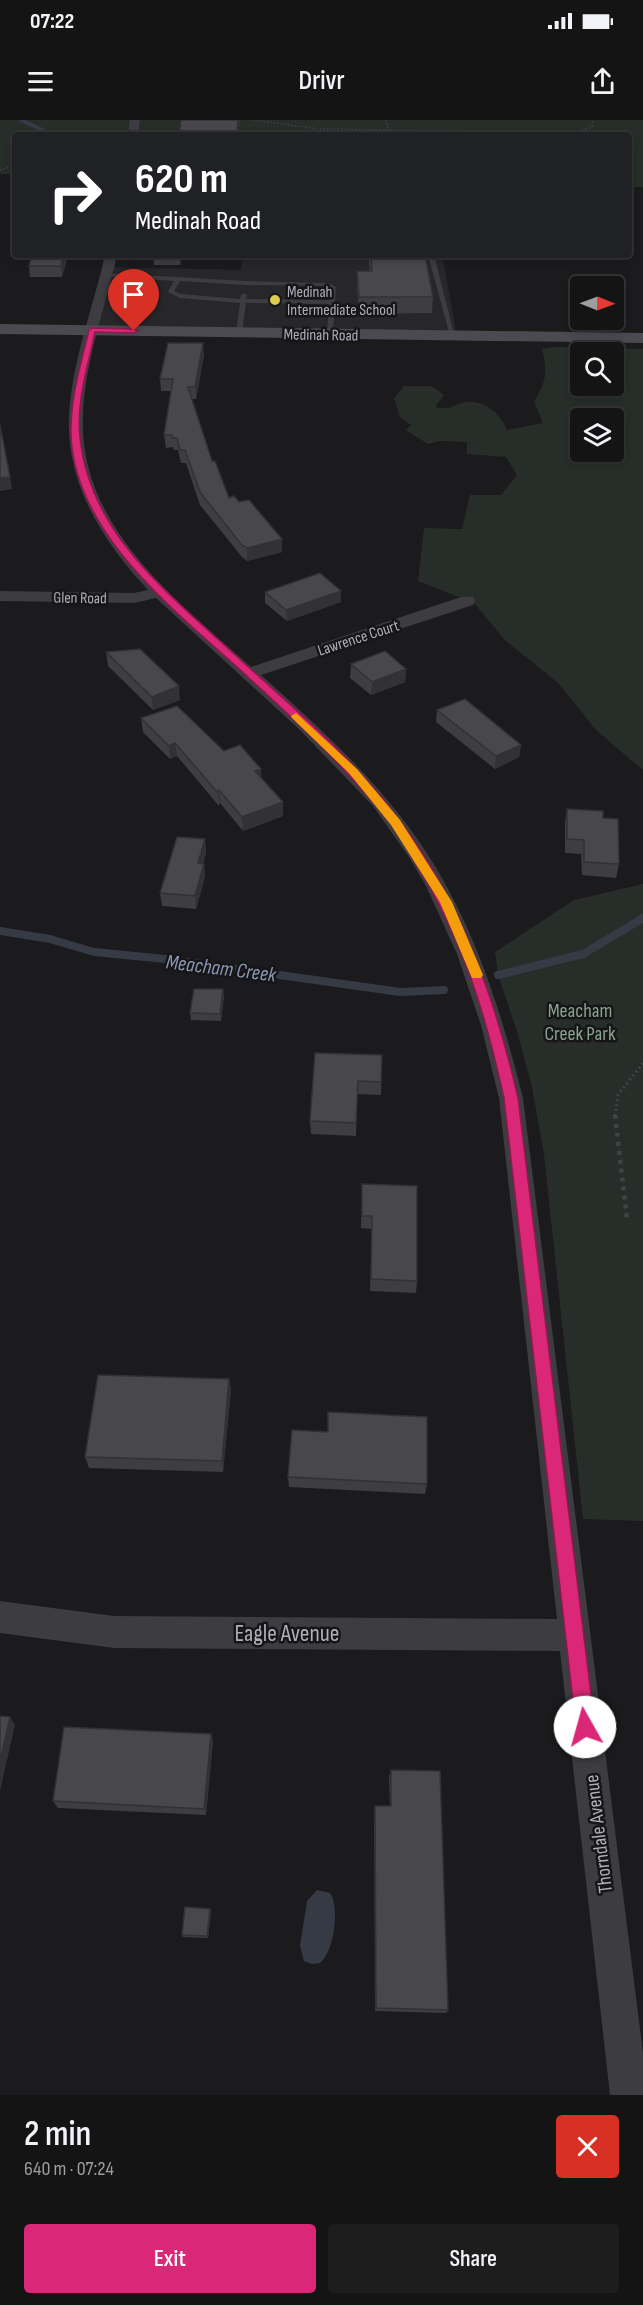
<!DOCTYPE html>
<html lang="en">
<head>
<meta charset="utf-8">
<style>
	:root { --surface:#141415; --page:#1d1d1e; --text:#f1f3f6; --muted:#9d9ea0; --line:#333334; --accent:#db2777 }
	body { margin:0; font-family:"Sofia Sans Condensed",sans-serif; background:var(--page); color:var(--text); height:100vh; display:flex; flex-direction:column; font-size:22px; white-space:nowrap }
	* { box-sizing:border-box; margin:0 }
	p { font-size:20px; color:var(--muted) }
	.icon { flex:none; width:33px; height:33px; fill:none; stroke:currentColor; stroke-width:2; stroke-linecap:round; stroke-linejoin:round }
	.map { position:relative; height:1975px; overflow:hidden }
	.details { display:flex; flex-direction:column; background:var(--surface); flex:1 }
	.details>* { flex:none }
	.top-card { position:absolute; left:12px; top:12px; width:620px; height:126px; border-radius:6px; box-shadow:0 3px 9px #0003,0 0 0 2px var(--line); background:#202124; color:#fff; overflow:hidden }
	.needle { width:39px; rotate:91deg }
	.controls { position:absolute; left:570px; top:156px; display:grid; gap:12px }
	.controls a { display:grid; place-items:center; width:54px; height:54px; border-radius:6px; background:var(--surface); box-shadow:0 3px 9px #0003,0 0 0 2px var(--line); font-size:30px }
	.pin { position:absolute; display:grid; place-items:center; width:51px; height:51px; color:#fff; margin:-62px -26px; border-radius:50% 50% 50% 0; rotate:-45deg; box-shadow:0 0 6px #0007 }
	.pin .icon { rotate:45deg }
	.me { position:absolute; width:66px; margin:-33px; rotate:353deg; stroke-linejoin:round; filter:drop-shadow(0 0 4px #0008) }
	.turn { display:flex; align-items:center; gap:21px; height:126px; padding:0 24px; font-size:27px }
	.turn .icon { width:78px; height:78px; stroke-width:2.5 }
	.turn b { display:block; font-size:42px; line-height:51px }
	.round { display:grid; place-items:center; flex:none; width:63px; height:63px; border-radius:6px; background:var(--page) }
	.headline { display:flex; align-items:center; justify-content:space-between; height:102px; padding:0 24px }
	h1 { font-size:36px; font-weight:600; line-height:45px }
	.action { display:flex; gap:12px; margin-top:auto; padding:12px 24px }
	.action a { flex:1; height:69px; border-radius:6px; background:var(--accent); color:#fff; font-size:24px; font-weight:600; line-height:69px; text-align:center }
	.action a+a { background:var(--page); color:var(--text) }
	.status { display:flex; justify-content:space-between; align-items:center; height:42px; padding:0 30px; background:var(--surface); direction:ltr }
	.status svg { height:16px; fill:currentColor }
	header { display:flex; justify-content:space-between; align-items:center; height:78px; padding:0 24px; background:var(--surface); font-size:27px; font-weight:600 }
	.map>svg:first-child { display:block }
	.built { fill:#272629 }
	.green { fill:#272e29; fill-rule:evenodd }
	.water { fill:#353a44 }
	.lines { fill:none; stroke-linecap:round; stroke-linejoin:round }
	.stream-far1 { stroke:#353a44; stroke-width:4 }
	.stream { stroke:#353a44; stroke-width:8 }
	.path-far2 { stroke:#424248; stroke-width:1.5; stroke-dasharray:1.5 2; stroke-linecap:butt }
	.path-far1 { stroke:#424248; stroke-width:3; stroke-dasharray:2 3; stroke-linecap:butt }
	.path { stroke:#424248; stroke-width:4.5; stroke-dasharray:4 5; stroke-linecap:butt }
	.service { fill:#3c3c41; fill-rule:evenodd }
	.minor { fill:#3c3c41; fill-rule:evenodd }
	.secondary { fill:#4a4a50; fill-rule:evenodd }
	.wall { fill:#3e3d41 }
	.shaded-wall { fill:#323235 }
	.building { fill:#48474c; stroke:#323235; stroke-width:1.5 }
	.route { fill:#db2777; stroke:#8e194d; stroke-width:1.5 }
	.slow { fill:#f59e0b }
	.poi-dot { fill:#dece50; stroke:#161517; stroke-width:2 }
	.labels { text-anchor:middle; stroke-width:5; stroke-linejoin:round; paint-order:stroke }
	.far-poi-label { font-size:16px; fill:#aeafba; stroke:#161517; text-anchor:start }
	.far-street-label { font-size:16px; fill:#aeafba; stroke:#161517 }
	.park-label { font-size:20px; fill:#88a38f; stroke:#161517 }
	.street-label { font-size:20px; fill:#aeafba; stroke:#161517 }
	.water-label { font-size:21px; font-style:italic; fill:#8a96b1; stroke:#161517 }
	.near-street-label { font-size:24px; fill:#aeafba; stroke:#161517 }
</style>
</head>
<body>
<div class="status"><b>07:22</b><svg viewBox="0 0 49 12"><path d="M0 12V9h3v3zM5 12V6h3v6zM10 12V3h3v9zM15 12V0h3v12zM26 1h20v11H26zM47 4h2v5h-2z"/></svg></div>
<header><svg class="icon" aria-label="menu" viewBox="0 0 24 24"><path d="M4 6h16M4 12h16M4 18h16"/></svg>Drivr<svg class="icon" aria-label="share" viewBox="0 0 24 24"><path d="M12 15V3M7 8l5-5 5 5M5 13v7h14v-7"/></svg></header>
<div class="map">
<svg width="643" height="1975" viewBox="0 0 643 1975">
	<rect width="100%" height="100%" fill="#1b1a1c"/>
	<!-- built -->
	<path class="built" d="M329,135H442L457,215L92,210L108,147L241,150L242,137H328Z"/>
	<!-- green -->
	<path class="green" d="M0,0H643V67H629L628,15H15V54H0Z
		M555,227L643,229V650L596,610L558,563L505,520L474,483L418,461L424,408L462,409L470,375H501L517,355L506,337L467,334V322L440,321L428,324L406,310L411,305L400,297L394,278L404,266H432L444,275L435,287C454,291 451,284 466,282C485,280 501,294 507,310L543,303L534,282C546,261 548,253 542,229ZM580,232H614V266H580ZM580,298H614V332H580Z
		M643,764V1401L583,1399L544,1035L532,967L517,911L498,855L495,832L574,780Z"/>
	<!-- water -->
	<path class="water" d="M317,1770L330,1773C340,1787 334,1832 320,1843L312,1844L304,1841L300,1826L307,1781Z"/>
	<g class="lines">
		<!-- stream-far1 -->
		<path class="stream-far1" d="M21,0L53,15"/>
		<!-- stream -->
		<path class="stream" d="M0,811L50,819L94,832L166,839L400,872L444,870
			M498,855L583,834L643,798"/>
		<!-- path-far2 -->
		<path class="path-far2" d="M253,0L319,9
			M386,0L388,8
			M239,13L250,15
			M318,15L319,9L575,12L592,7L593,0
			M0,50L15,45"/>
		<!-- path-far1 -->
		<path class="path-far1" d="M615,996L618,975L643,943"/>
		<!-- path -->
		<path class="path" d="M615,995L627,1099"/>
		<!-- service -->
		<path class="service" d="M428,135H434L455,217L450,216Z
			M107,153L245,161L329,163L336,167L333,214L330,216L327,214L329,184L246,183L242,213L239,215L236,213L240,183L180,178L168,172L174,161L105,156ZM180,161L245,165L326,166L330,168L329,180L246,179L247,175L244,173L241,175L240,179L181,174L174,171Z"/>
		<!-- minor -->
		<path class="minor" d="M130,0H140L138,15H128Z
			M105,135H117C105,188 85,241 83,295C78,406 176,480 251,547L461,477H473L475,481L473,485L261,555C310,599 360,644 401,697C466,779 498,878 523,978L643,1933V1975H610L560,1531L114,1528L0,1513V1481L114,1496L557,1499L499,978L481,905L457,834L426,766L409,737L373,686L300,610L156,478L134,483L0,481V471L134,473L148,470C103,422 66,364 69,296C72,241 93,188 105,135Z"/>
		<!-- secondary -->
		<path class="secondary" d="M0,204L643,213V223L0,214Z"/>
	</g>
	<!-- wall -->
	<path class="wall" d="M240,0L238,15H179Z
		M32,135H68L62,157H30L29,146Z
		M153,135H182L180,145H154Z
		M368,135H425L433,177L432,193L359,194L357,167V151H370Z
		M204,235L196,279H192L212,341L229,378L239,382L282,419V432L247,441L242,437L200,385L186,343H181L178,330H174L173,327L166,328L164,315L171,271H161L160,259Z
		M265,472L341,482L287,501L265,483Z
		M106,532L180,580L153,590L108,546Z
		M351,544L406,549L405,562L371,575L350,558Z
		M437,590L521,625L519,637L495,649L436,602Z
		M141,598L224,631L283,682V696L243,711L220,683L219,686L177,636L170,639L143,612Z
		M567,689L603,698L619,744L616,758L582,755L581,734L565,733V702Z
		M205,719L206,733L203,744H204L205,757L196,789L162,786L160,773Z
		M224,876L221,901L191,900L190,893Z
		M382,935L381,975L357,974L356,1016L311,1014L310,1001Z
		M362,1064L417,1161L416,1173L370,1171L372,1109L361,1108Z
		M229,1259L231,1270L223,1352L89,1348L85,1337Z
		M288,1357L427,1364L425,1374L289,1367Z
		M211,1614L213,1621L206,1695L58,1688L53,1681Z
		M391,1650L448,1890L446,1893L375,1891L374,1692L375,1686H390L389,1657Z
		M211,1791L208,1818L183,1817L182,1815Z"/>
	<!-- shaded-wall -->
	<path class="shaded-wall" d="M238,0H240L238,15H237Z
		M63,135H68L62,157L61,146Z
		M179,135H182L180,145Z
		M203,223L204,235L196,279L195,267Z
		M10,357L12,369L0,371V358Z
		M282,419V432L247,441V428Z
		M341,471V482L287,501L286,490Z
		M406,549L405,562L371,575L372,562Z
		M179,566L180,580L153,590L152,577Z
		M175,623L177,636L170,639L169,626Z
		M521,625L519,637L495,649L496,636Z
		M261,649L262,662L255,651Z
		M219,670L220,683L219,686L218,673Z
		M283,682V696L243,711L242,697Z
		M205,719L206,733L199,757L198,743Z
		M204,744L205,757L196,789L195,776Z
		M223,869L224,876L221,901L220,894Z
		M229,1259L231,1270L223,1352L222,1341Z
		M10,1597L15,1605L0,1671V1642Z
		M211,1614L213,1621L206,1695L204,1689Z
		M210,1789L211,1791L208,1818L207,1816Z"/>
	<!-- building -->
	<path class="building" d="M181,0H238L237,12H205L204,15H179Z
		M32,135H63L61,146H29Z
		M371,135H425L433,177H359L357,151H372Z
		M168,223H203L195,267H188L212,341H215L229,378L234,376L239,382L249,380L282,419L247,428L241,424L200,372L185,330H180L177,318H173L172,315H164L173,259H160Z
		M0,305L10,357L0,358Z
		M320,453L341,471L286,490L265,472Z
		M140,529L179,566L152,577L106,532Z
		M385,531L406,549L372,562L351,544Z
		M465,579L521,625L496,636L437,590Z
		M177,586L224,631L240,625L261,649L255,651L283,682L242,697L219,670L218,673L175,623L169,626L141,598Z
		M567,689L603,691V698L618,699L619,744L584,742V720L567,719Z
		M177,717L205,719L198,743L204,744L195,776L160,773Z
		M194,869H223L220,894L190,893Z
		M315,933L382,935L381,962L358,961L356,1003L310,1001Z
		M362,1064L417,1066V1161L371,1159L372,1096H362Z
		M98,1255L229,1259L222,1341L85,1337Z
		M328,1292L427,1297V1364L288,1357L292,1310L328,1312Z
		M0,1596L10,1597L0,1642Z
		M64,1607L211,1614L204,1689L53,1681Z
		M391,1650L440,1651L448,1890L376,1888L375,1686H391Z
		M185,1787L210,1789L207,1816L182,1815Z"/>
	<!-- route -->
	<path class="route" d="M92,208L134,209L138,211L134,213L95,212C88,246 76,282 80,317C89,413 168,473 233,533C291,586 352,636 399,700C461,782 495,878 518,978L595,1607L592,1614L585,1616L579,1614L576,1607L504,978C485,891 462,817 415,742C407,729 399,715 390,703C348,649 299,604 249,558C180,494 75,417 71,315C70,279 81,244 89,210Z"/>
	<!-- slow -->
	<path class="slow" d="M296,593L357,649L400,700L452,782L483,855L481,858H472L440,782L391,705L349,653L292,598L291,596Z"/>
	<!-- markers -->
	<circle class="poi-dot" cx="275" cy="180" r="6"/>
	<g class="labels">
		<!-- far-poi labels -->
		<g class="far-poi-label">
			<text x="287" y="177">Medinah<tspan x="287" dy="18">Intermediate School</tspan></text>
		</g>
		<!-- far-street labels -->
		<g class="far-street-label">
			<text transform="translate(321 214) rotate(1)" y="6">Medinah Road</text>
			<text transform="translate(80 477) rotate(1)" y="6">Glen Road</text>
			<text transform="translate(358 517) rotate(-18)" y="6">Lawrence Court</text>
		</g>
		<!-- park labels -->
		<g class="park-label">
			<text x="580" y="897">Meacham<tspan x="580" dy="23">Creek Park</tspan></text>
		</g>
		<!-- street labels -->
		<g class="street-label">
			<text transform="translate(598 1714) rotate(-97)" y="7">Thorndale Avenue</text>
		</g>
		<!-- water labels -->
		<g class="water-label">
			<text transform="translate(221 848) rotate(7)" y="7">Meacham Creek</text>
		</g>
		<!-- near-street labels -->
		<g class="near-street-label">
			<text x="287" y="1521">Eagle Avenue</text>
		</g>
	</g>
</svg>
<div class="controls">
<a><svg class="needle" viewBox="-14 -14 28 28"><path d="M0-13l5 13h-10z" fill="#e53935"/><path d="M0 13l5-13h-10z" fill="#9d9ea0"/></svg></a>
<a><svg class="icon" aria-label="search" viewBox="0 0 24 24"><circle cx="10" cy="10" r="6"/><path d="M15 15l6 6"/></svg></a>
<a><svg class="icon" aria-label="layers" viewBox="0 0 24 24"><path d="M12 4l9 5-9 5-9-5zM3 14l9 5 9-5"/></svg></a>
</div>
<div class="pin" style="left:134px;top:211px;background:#d93025"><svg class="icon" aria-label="arrive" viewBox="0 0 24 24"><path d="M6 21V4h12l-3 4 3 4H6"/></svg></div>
<svg class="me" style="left:585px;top:1607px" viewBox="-20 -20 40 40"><circle r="19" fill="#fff"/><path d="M0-13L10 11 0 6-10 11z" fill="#db2777"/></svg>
<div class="top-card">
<div class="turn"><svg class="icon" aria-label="right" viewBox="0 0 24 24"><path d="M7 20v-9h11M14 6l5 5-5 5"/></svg><div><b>620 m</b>Medinah Road</div></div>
</div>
</div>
<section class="details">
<div class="headline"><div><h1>2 min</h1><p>640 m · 07:24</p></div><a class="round" style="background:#d93025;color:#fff"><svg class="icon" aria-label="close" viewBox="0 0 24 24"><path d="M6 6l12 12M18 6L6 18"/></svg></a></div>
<div class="action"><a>Exit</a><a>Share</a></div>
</section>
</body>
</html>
